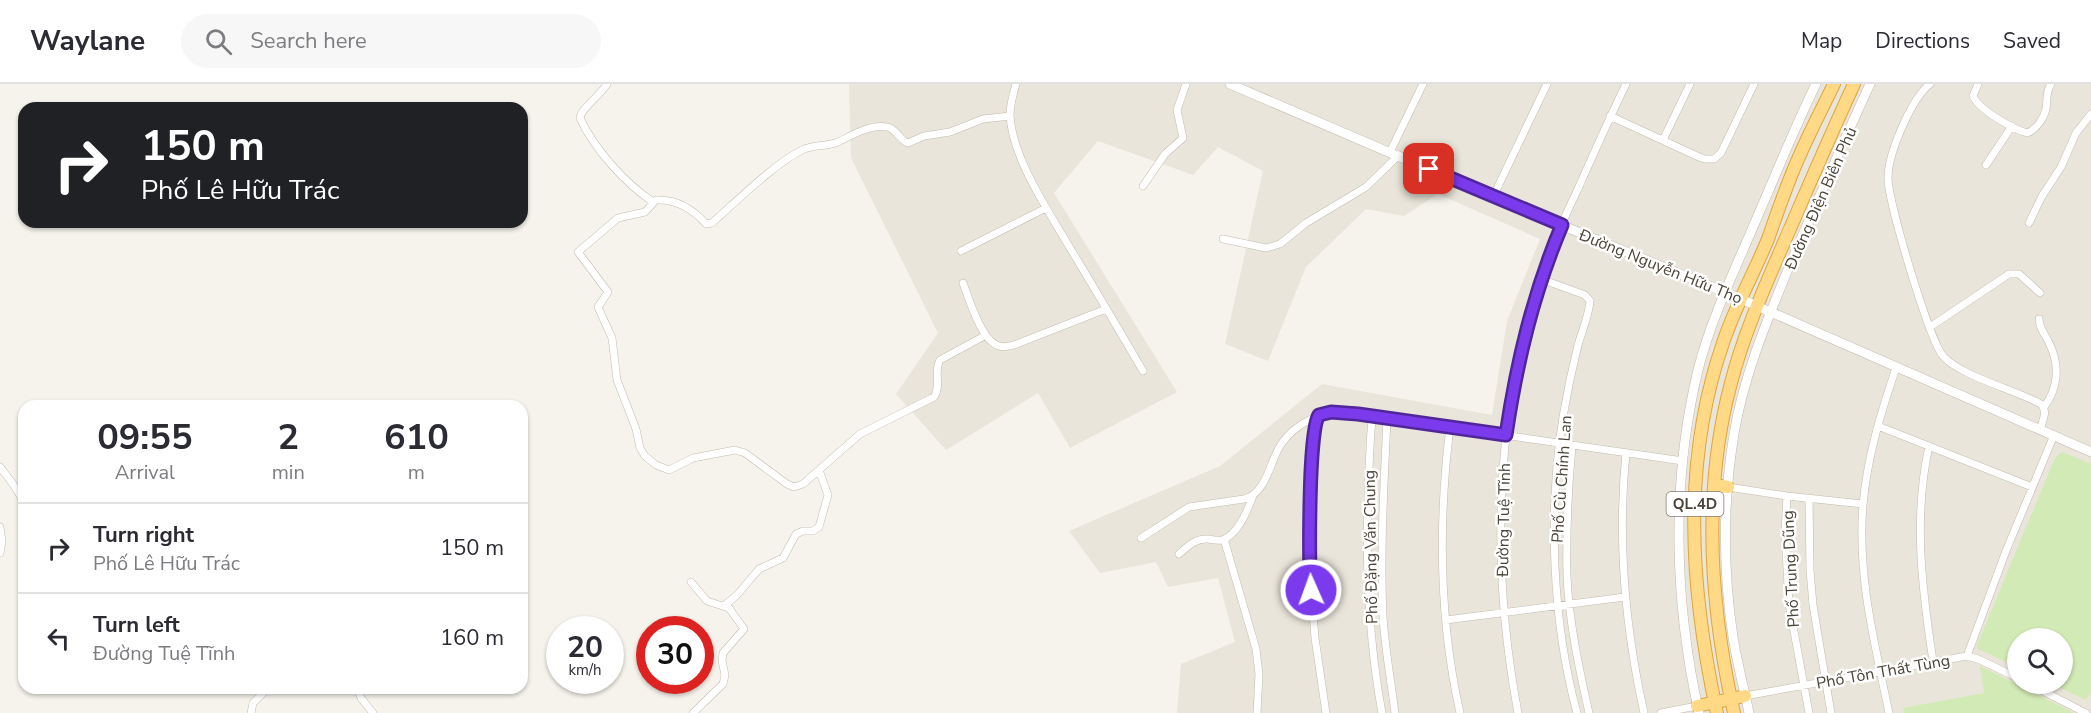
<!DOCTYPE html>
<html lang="en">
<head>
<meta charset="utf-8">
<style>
	:root { --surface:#fff; --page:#f7f7f7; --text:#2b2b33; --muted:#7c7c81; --line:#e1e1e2 }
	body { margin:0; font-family:"Nunito Sans",sans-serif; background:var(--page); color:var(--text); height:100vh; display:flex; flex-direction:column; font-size:22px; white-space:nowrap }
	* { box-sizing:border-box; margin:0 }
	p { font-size:20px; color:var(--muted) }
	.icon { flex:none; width:33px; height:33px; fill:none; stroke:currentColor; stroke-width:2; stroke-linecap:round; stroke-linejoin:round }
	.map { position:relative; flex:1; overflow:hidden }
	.side { position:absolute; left:18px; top:316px; width:510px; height:294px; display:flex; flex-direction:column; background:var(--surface); border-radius:18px; box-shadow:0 2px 4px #0004 }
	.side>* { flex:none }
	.hud { position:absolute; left:18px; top:18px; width:510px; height:126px; border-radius:18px; box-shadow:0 2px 4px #0004; background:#202124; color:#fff; overflow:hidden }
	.fabs { position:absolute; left:2007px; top:544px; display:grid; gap:12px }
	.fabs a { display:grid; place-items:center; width:66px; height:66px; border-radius:50%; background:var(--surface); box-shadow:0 2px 4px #0004; font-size:30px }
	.speed { position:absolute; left:546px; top:532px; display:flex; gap:12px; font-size:30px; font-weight:700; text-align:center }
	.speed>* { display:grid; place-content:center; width:78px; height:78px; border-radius:50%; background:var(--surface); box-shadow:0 2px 4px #0004; line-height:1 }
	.speed small { font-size:15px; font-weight:400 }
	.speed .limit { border:9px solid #d22; background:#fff; color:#111 }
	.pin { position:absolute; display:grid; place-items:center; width:51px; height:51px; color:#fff; margin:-26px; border-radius:12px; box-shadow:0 3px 9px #0006 }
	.me { position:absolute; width:66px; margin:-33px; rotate:358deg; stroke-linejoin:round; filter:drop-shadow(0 0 4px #0008) }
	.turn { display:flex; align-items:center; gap:21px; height:126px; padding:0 24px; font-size:27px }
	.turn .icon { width:78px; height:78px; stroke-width:2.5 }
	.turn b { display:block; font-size:42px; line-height:51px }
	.eta { display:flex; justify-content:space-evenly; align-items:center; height:102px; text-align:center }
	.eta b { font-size:36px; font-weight:700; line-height:42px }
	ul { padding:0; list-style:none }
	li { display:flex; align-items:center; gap:18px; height:90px; padding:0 24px; border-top:2px solid var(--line) }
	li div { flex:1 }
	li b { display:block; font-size:22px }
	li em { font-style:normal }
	header { display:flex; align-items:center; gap:36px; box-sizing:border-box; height:84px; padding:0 30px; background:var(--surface); border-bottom:2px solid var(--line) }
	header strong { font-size:28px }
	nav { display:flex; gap:33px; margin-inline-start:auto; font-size:21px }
	.search { width:420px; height:54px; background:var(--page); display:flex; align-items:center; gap:15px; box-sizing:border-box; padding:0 21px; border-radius:33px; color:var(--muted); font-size:22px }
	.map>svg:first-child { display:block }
	.residential { fill:#eae5da; fill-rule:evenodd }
	.green { fill:#d2eab5 }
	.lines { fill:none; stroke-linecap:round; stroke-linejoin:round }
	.minor-casing { stroke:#c2bbae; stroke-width:8 }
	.tertiary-casing { stroke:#c2bbae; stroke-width:10 }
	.trunk-casing { stroke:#e0a43c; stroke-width:14 }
	.minor { stroke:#fff; stroke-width:7 }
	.tertiary { stroke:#fff; stroke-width:9 }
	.trunk { stroke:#ffd985; stroke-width:12 }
	.route-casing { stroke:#51269a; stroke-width:15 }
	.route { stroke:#7c3aed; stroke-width:10 }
	.labels { text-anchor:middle; stroke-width:5; stroke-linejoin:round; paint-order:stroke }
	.shield { fill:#fff; stroke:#817c74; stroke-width:1.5 }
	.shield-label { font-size:15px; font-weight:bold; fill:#4b4439 }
	.street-label { font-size:16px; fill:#4b4439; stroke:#fff }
</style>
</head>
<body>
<header>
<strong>Waylane</strong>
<div class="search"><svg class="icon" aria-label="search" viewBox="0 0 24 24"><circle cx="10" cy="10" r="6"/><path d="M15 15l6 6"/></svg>Search here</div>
<nav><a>Map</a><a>Directions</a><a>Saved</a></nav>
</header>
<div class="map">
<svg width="2091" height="629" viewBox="0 0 2091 629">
	<rect width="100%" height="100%" fill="#f6f3ec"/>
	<!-- residential -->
	<path class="residential" d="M849,0H2091V629H1177L1181,580L1235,558L1218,494L1168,503L1156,478L1100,489L1069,447L1220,382L1322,300L1492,331L1507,237L1540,155L1438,110L1404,132L1366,125L1306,183L1268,277L1225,260L1263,87L1218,63L1193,91L1098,57L1054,109L1177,308L1070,364L1038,309L946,366L896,310L938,249L851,74ZM2018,555H2062V600H2018Z"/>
	<!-- green -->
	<path class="green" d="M2062,368L2091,380V608L2086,616L2052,600H2062V555H2018L2017,583L1978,565L1977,561L2055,374Z
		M1980,582L2074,629H1904L1903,624L1984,609Z"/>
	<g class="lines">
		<defs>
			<path id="minor" d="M607,0C600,12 581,24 580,34C594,65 625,99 653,118
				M1016,0C1013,10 1010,21 1010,31C1012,74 1049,128 1070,164C1095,205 1119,246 1143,287
				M1930,0C1911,15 1888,70 1888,94C1888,118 1929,255 1943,272C1960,292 2016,306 2041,320C2048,327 2043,336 2040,345
				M1978,0L1973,12C1979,26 2013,45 2027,49C2036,46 2044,34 2046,25C2048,15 2045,9 2051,0
				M1610,32L1699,73L1705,75H1714L1721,69L1754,0
				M1663,56L1690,0
				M1390,68L1423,0
				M1986,81L2012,42
				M1143,102L1165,70L1183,54L1177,26L1186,0
				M1493,113L1547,0
				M2029,139L2042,112L2061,83L2076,49L2091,30
				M1223,155L1266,164L1280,160L1306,139L1366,103L1399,71
				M961,167L1046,124
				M1541,195L1585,211L1590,217C1589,231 1582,247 1578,261C1572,285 1567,309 1563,333C1548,427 1552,537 1577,629
				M963,199C969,215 982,258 999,262C1004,264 1009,262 1014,261L1106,225
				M2039,235C2040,247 2046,251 2050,261C2060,282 2058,305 2044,323
				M1930,243L2009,190H2019L2040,209
				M986,251L940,276C933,288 942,301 934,313L860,350L803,400L794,403L787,400L745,369L735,366L693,374L669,386L656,381L645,372L640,364L636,345L617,296L612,254L598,223L608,208L578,168L618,134L645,128L656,116C676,115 693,125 706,140L712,139C737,117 774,80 802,66C814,60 827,63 838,58C852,51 871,40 887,43C896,44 899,56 908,59L924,52L950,48L983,35L1010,32
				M1372,332C1365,432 1364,531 1382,629
				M1387,335C1384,401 1380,467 1383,533C1385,565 1391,597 1395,629
				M1878,342L2032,403
				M1450,343C1438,439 1439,535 1460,629
				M1572,362C1568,405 1566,448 1567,492C1569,538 1579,584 1589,629
				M1929,362C1913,434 1922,505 1933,577
				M1626,369C1617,457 1625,543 1644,629
				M0,383L13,400L24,418
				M1728,403L1787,412L1863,420
				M1787,412L1785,448L1789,520L1809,629
				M1809,415L1810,486L1813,521L1831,629
				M0,443L2,458L0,469
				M1141,454L1189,423L1244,415C1266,410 1270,378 1280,362C1288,349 1302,338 1317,333
				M1224,455L1256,565L1259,590L1257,629
				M1179,470C1188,462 1196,454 1208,455C1213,456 1218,457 1223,456C1239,449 1247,427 1253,412
				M691,498L707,517L729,524L744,545L723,569L722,577L725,591L723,600L693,629
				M725,521L737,511L759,485L783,474L796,450L803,447H813L819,443L828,411L819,386
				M1446,536L1625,513
				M1967,572L2006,467L2054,351
				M2029,600L2086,629
				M357,604L361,614L373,629
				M1745,612L1967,572L1978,575L2018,594
				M251,629L253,619L268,604
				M1326,629L1315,554L1310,490L1313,362L1315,337L1319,331L1331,328L1358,330L1683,377
				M1518,629C1490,479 1494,323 1546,178C1555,154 1566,130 1577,107C1593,71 1609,35 1626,0
				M1661,629L1697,622
				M1889,629C1875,561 1857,491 1863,421C1867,374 1881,328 1896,284"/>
			<path id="tertiary" d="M1230,0L1493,113L1741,215L2091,368
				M1699,629C1674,517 1671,398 1698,286C1710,239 1731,194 1750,150C1772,100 1792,49 1816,0
				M1749,629C1744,604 1737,579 1733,553C1723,487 1723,416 1734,350C1744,290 1768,234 1791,178C1817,118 1843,59 1870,0"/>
			<path id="trunk" d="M1715,401L1728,403
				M1697,622L1745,612
				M1717,629C1690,505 1681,378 1724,256C1736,221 1754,189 1768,155C1776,132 1784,109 1793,87C1805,57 1820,29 1834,0
				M1734,629C1710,522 1702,407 1731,299C1743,252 1763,207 1782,163C1806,108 1829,54 1854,0"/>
		</defs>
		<!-- minor casing -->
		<use href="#minor" class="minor-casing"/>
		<!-- tertiary casing -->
		<use href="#tertiary" class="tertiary-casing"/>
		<!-- trunk casing -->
		<use href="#trunk" class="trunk-casing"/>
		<!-- minor -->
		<use href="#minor" class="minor"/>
		<!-- tertiary -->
		<use href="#tertiary" class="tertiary"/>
		<!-- trunk -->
		<use href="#trunk" class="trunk"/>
	</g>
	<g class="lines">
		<defs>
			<path id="route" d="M1311,506C1309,480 1308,346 1319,331L1331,328L1358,330L1506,351C1517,277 1533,210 1562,141L1429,85"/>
		</defs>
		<!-- route casing -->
		<use href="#route" class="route-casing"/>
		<!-- route -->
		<use href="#route" class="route"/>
	</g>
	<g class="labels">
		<!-- shield labels -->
		<rect class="shield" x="1666.5" y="408" width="57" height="24" rx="4.5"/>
		<g class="shield-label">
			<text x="1695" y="425">QL.4D</text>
		</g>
		<!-- street labels -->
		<g class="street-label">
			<text transform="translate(1820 114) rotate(-66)" y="6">Đường Điện Biên Phủ</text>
			<text transform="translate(1661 182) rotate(22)" y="6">Đường Nguyễn Hữu Thọ</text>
			<text transform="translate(1561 395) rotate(-86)" y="6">Phố Cù Chính Lan</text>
			<text transform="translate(1503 436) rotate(-89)" y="6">Đường Tuệ Tĩnh</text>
			<text transform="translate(1370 463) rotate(-91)" y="6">Phố Đặng Văn Chung</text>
			<text transform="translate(1790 485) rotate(-93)" y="6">Phố Trung Dũng</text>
			<text transform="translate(1883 587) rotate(-10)" y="6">Phố Tôn Thất Tùng</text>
		</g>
	</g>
</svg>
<div class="fabs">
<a><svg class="icon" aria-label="search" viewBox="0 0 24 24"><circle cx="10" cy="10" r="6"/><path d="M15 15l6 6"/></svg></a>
</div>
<div class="speed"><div>20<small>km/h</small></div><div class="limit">30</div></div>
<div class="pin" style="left:1429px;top:85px;background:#d93025"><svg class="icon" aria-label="arrive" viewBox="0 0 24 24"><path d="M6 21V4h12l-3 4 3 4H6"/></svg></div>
<svg class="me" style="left:1311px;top:506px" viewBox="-20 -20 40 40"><circle r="17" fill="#7c3aed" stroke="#fff" stroke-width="3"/><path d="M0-11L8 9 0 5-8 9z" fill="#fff"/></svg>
<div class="hud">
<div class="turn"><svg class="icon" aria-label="right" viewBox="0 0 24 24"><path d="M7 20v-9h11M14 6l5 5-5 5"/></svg><div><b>150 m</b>Phố Lê Hữu Trác</div></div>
</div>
<section class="side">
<div class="eta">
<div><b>09:55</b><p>Arrival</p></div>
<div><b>2</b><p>min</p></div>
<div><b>610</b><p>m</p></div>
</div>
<ul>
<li><svg class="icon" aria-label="right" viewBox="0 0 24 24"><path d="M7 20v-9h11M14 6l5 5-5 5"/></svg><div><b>Turn right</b><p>Phố Lê Hữu Trác</p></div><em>150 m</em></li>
<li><svg class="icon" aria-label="left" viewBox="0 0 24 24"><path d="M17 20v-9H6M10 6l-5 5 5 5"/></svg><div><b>Turn left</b><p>Đường Tuệ Tĩnh</p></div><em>160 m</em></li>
</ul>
</section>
</div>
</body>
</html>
